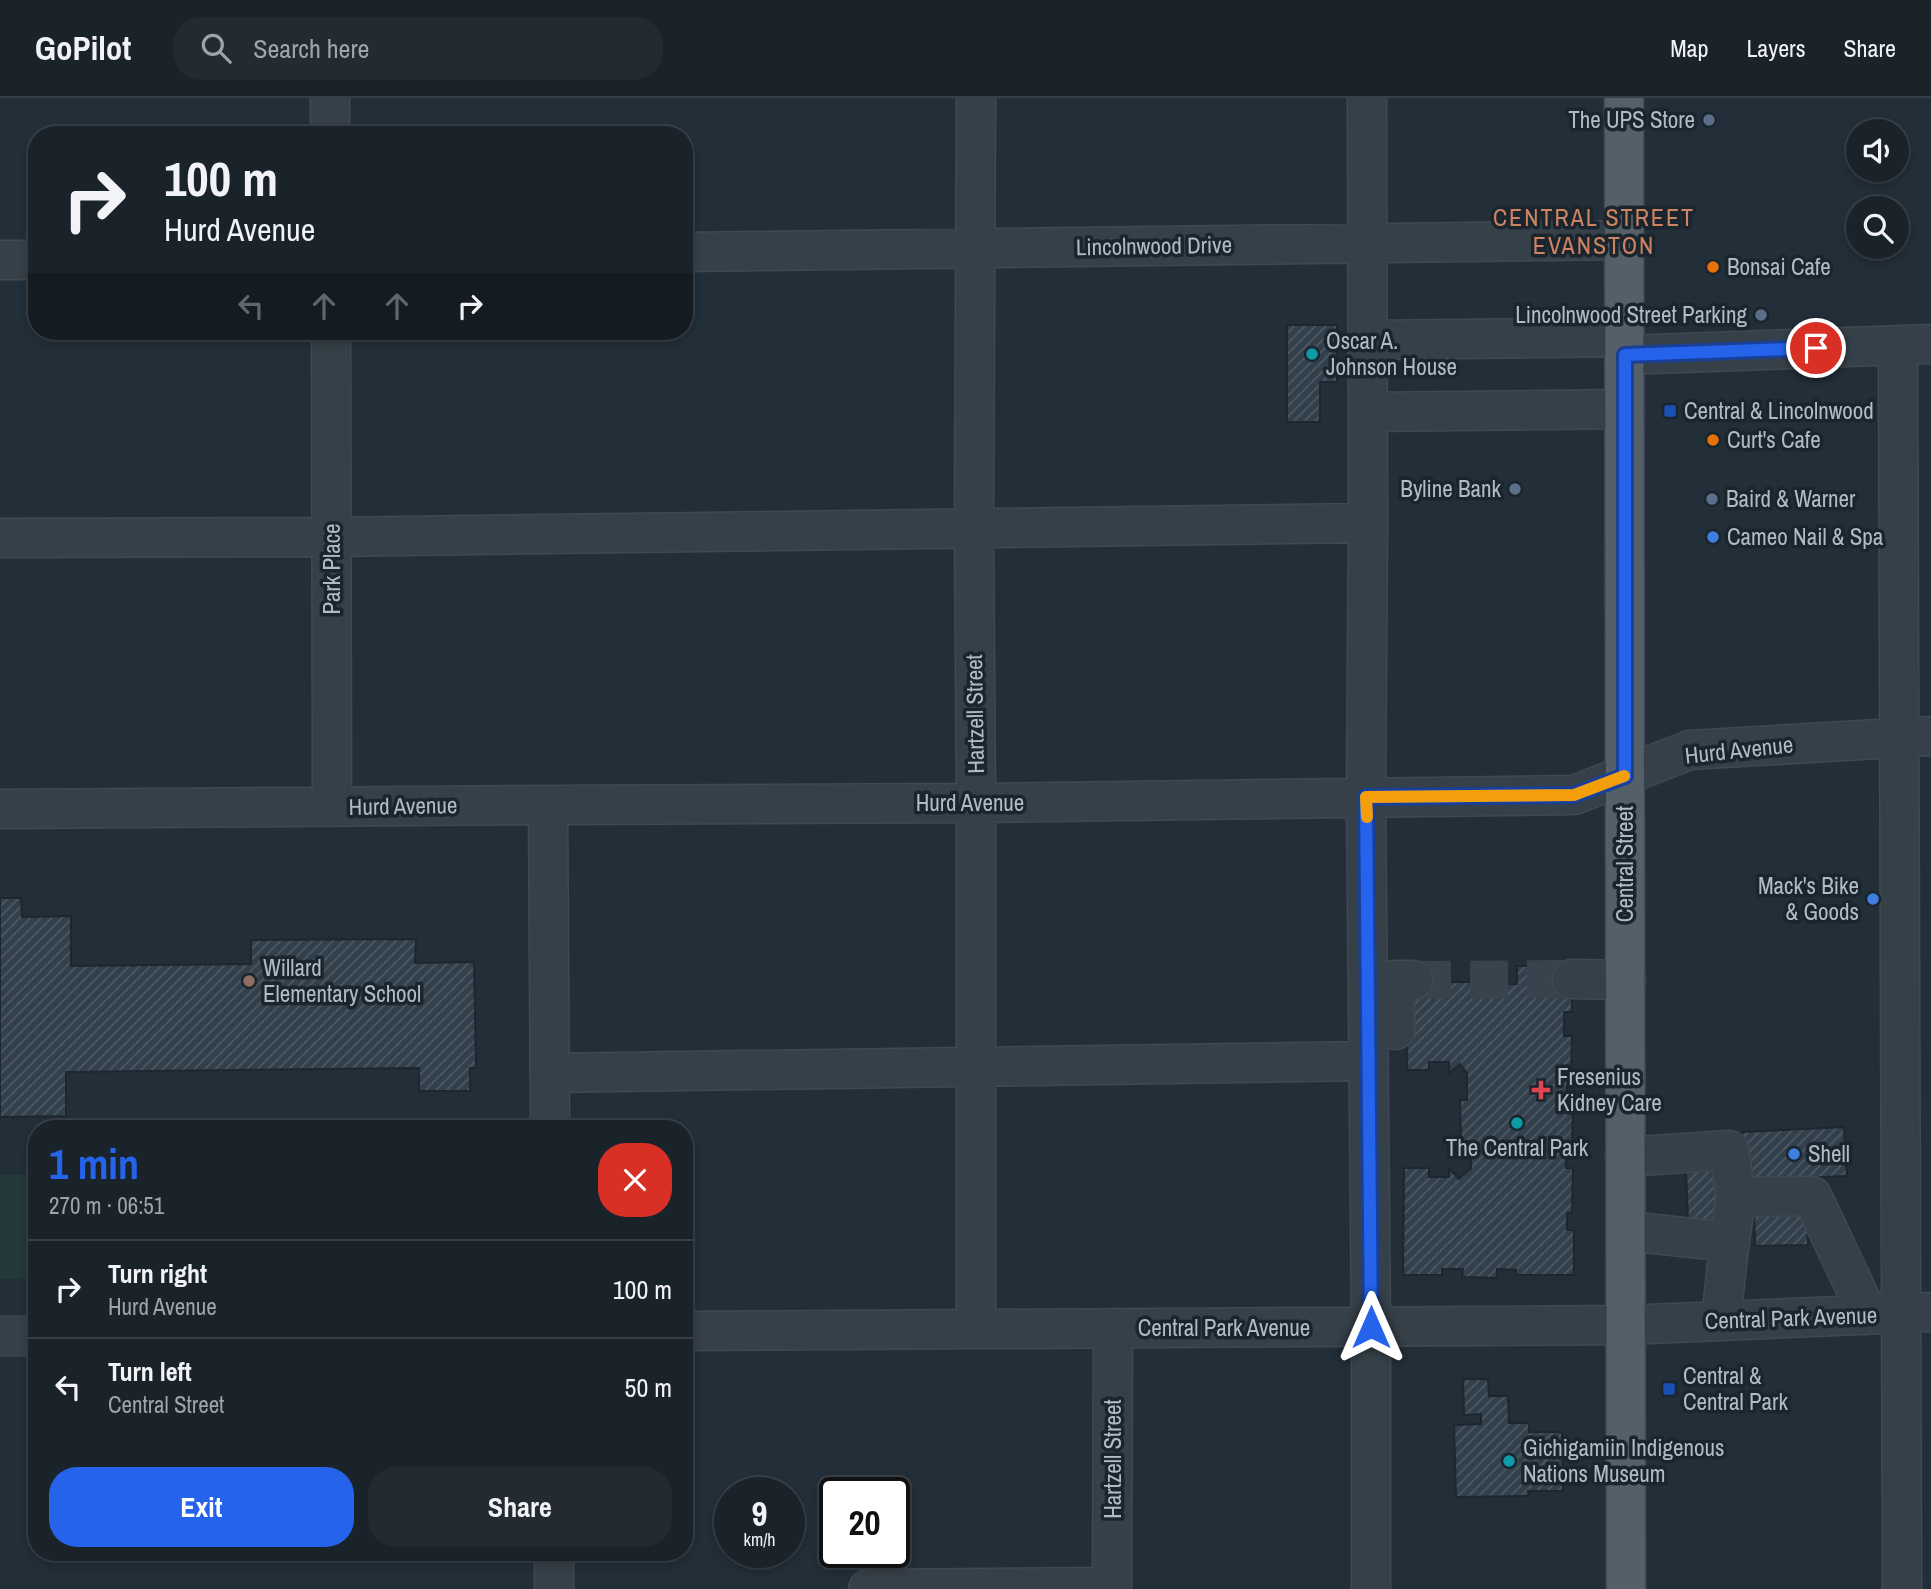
<!DOCTYPE html>
<html lang="en">
<head>
<meta charset="utf-8">
<style>
	:root { --surface:#1a222a; --page:#232a32; --text:#f1f3f6; --muted:#9fa4a8; --line:#383f47; --accent:#2563eb }
	body { margin:0; font-family:"Archivo Narrow",sans-serif; background:var(--page); color:var(--text); height:100vh; display:flex; flex-direction:column; font-size:26px; white-space:nowrap }
	* { box-sizing:border-box; margin:0 }
	p { font-size:23px; color:var(--muted) }
	.icon { flex:none; width:38px; height:38px; fill:none; stroke:currentColor; stroke-width:2; stroke-linecap:round; stroke-linejoin:round }
	.map { position:relative; flex:1; overflow:hidden }
	.side { position:absolute; left:28px; top:1022px; width:665px; height:441px; display:flex; flex-direction:column; background:var(--surface); border-radius:28px; box-shadow:0 4px 10px #0003,0 0 0 2px var(--line) }
	.side>* { flex:none }
	.top-card { position:absolute; left:28px; top:28px; width:665px; height:214px; border-radius:28px; box-shadow:0 4px 10px #0003,0 0 0 2px var(--line); background:#1a222a; color:var(--text); overflow:hidden }
	.tools { position:absolute; left:1846px; top:21px; display:grid; gap:14px }
	.tools a { display:grid; place-items:center; width:63px; height:63px; border-radius:50%; background:var(--surface); box-shadow:0 4px 10px #0003,0 0 0 2px var(--line); font-size:35px }
	.speed { position:absolute; left:714px; top:1379px; display:flex; gap:14px; font-size:35px; font-weight:700; text-align:center }
	.speed>* { display:grid; place-content:center; width:91px; height:91px; border-radius:50%; background:var(--surface); box-shadow:0 4px 10px #0003,0 0 0 2px var(--line); line-height:1 }
	.speed small { font-size:18px; font-weight:400 }
	.speed .limit { border:4px solid #111; border-radius:10px; background:#fff; color:#111 }
	.pin { position:absolute; display:grid; place-items:center; width:60px; height:60px; color:#fff; margin:-30px; border:4px solid #fff; border-radius:50%; box-shadow:0 2px 7px #0007 }
	.me { position:absolute; width:77px; margin:-38px; rotate:0deg; stroke-linejoin:round; filter:drop-shadow(0 0 5px #0008) }
	.turn { display:flex; align-items:center; gap:24px; height:147px; padding:0 21px; font-size:32px }
	.turn .icon { width:91px; height:91px; stroke-width:2.5 }
	.turn b { display:block; font-size:49px; line-height:60px }
	.lanes { display:flex; align-items:center; height:66px; padding:0 21px; background:#0003; justify-content:center; gap:35px; direction:ltr }
	.lanes .off { opacity:.35 }
	.round { display:grid; place-items:center; flex:none; width:74px; height:74px; border-radius:28px; background:var(--page) }
	.summary { display:flex; align-items:center; justify-content:space-between; height:119px; padding:0 21px }
	h1 { font-size:42px; font-weight:700; line-height:52px; color:var(--accent) }
	.cta { display:flex; gap:14px; margin-top:auto; padding:14px 21px }
	.cta a { flex:1; height:80px; border-radius:28px; background:var(--accent); color:#fff; font-size:28px; font-weight:700; line-height:80px; text-align:center }
	.cta a+a { background:var(--page); color:var(--text) }
	ul { padding:0; list-style:none }
	li { display:flex; align-items:center; gap:21px; height:98px; padding:0 21px; border-top:2px solid var(--line) }
	li div { flex:1 }
	li b { display:block; font-size:26px }
	li em { font-style:normal }
	header { display:flex; align-items:center; gap:42px; box-sizing:border-box; height:98px; padding:0 35px; background:var(--surface); border-bottom:2px solid var(--line) }
	header strong { font-size:33px }
	nav { display:flex; gap:38px; margin-inline-start:auto; font-size:24px }
	.search { width:490px; height:63px; background:var(--page); display:flex; align-items:center; gap:18px; box-sizing:border-box; padding:0 24px; border-radius:28px; color:var(--muted); font-size:26px }
	.map>svg:first-child { display:block }
	.park { fill:#243939 }
	.building { fill:url(#building-hatch); stroke:#1d272f; stroke-width:2 }
	.lines { fill:none; stroke-linecap:round; stroke-linejoin:round }
	.minor-tunnel { stroke:#37434d; stroke-width:38; stroke-dasharray:38 19; stroke-linecap:butt }
	.minor-casing { stroke:#3f4952; stroke-width:41 }
	.major-casing { stroke:#3f4952; stroke-width:41 }
	.minor { stroke:#364048; stroke-width:38 }
	.major { stroke:#545f68; stroke-width:38 }
	.route-casing { stroke:#184099; stroke-width:18 }
	.route { stroke:#2563eb; stroke-width:12 }
	.slow { stroke:#f59e0b; stroke-width:12 }
	.service-dot { fill:#5c6f8a; stroke:#1b252d; stroke-width:2.5 }
	.food-dot { fill:#e8710a; stroke:#1b252d; stroke-width:2.5 }
	.culture-dot { fill:#0f9aa8; stroke:#1b252d; stroke-width:2.5 }
	.transit-dot { fill:#1a4fb4; stroke:#1b252d; stroke-width:2.5 }
	.shop-dot { fill:#3f7fe0; stroke:#1b252d; stroke-width:2.5 }
	.education-dot { fill:#8d6e63; stroke:#1b252d; stroke-width:2.5 }
	.health-dot { fill:#e0444e; stroke:#1b252d; stroke-width:2.5 }
	.labels { text-anchor:middle; stroke-width:7; stroke-linejoin:round; paint-order:stroke }
	.poi-label { font-size:23px; fill:#b1bbc5; stroke:#1b252d; text-anchor:start }
	.street-label { font-size:23px; fill:#b1bbc5; stroke:#1b252d }
	.neighbourhood-label { font-size:24px; letter-spacing:2px; fill:#cd8463; stroke:#1b252d }
</style>
</head>
<body>
<header>
<strong>GoPilot</strong>
<div class="search"><svg class="icon" aria-label="search" viewBox="0 0 24 24"><circle cx="10" cy="10" r="6"/><path d="M15 15l6 6"/></svg>Search here</div>
<nav><a>Map</a><a>Layers</a><a>Share</a></nav>
</header>
<div class="map">
<svg width="1931" height="1491" viewBox="0 0 1931 1491">
	<defs>
		<pattern id="building-hatch" width="6" height="6" patternUnits="userSpaceOnUse" patternTransform="scale(1.75)"><rect width="6" height="6" fill="#32404c"/><path d="M-1 1l2-2M0 6l6-6M5 7l2-2" fill="none" stroke="#4d5a64"/></pattern>
	</defs>
	<rect width="100%" height="100%" fill="#222e38"/>
	<!-- park -->
	<path class="park" d="M0,1077H37V1180L0,1181Z"/>
	<!-- building -->
	<path class="building" d="M1287,227H1337V284H1320V324H1287Z
		M0,800H21L22,819L71,818V868L251,866V842L416,841L415,865L474,864L476,970H470V993H419V970L66,974V1018L0,1019Z
		M1517,868H1572V914H1564V938H1572L1571,988H1567V1007H1573L1572,1052L1566,1051V1070H1573L1572,1115H1567V1132H1574V1177H1516V1172L1497,1171V1180L1462,1179L1463,1171H1442V1177H1403L1404,1070H1429V1079H1449V1070L1459,1081L1471,1070V1043H1461L1460,1002H1467V975L1460,966L1449,975V964H1429V972H1407L1406,869H1447V884H1471V870H1490V886H1517Z
		M1844,1029L1847,1078L1744,1082L1742,1034Z
		M1727,1072L1728,1124L1688,1125L1686,1073Z
		M1807,1108L1808,1147L1755,1148L1754,1109Z
		M1463,1281H1488L1489,1298H1508L1509,1325H1529V1334H1562L1563,1393H1528L1529,1398L1456,1399L1454,1327L1481,1326V1316L1464,1317Z"/>
	<g class="lines">
		<!-- minor-tunnel -->
		<path class="minor-tunnel" d="M1413,882L1572,881"/>
		<defs>
			<path id="minor" d="M330,0V37
				M976,0L974,429L976,705V1231
				M1367,0L1368,425L1366,700L1371,1229V1491
				M684,154L1625,142
				M0,162H37
				M331,233L332,709
				M1368,242L1625,239
				M1898,247L1902,1491
				M1625,257L1931,246
				M1368,314L1625,311
				M0,440L332,439L1368,425
				M548,707L550,1031
				M0,711L548,707L976,705L1574,697L1690,652L1931,638
				M1572,881L1626,882
				M1395,932L1394,882H1413
				M550,975L1369,963
				M1625,1059L1729,1052L1736,1099
				M1626,1133L1730,1144
				M1721,1223L1727,1166L1736,1099L1812,1098L1868,1217
				M684,1233L1626,1227L1931,1214
				M0,1238H37
				M554,1454V1491
				M868,1491L1112,1489
				M1112,1491L1113,1230"/>
			<path id="major" d="M1624,0L1626,1491"/>
		</defs>
		<!-- minor casing -->
		<use href="#minor" class="minor-casing"/>
		<!-- major casing -->
		<use href="#major" class="major-casing"/>
		<!-- minor -->
		<use href="#minor" class="minor"/>
		<!-- major -->
		<use href="#major" class="major"/>
	</g>
	<g class="lines">
		<defs>
			<path id="route" d="M1371,1229L1366,699L1574,697L1625,678V257L1816,250"/>
		</defs>
		<!-- route casing -->
		<use href="#route" class="route-casing"/>
		<!-- route -->
		<use href="#route" class="route"/>
		<!-- slow -->
		<path class="slow" d="M1367,719L1366,699L1574,697L1624,678"/>
	</g>
	<!-- markers -->
	<g class="service-dot">
		<circle cx="1709" cy="22" r="7"/>
		<circle cx="1761" cy="217" r="7"/>
		<circle cx="1515" cy="391" r="7"/>
		<circle cx="1712" cy="401" r="7"/>
	</g>
	<g class="food-dot">
		<circle cx="1713" cy="169" r="7"/>
		<circle cx="1713" cy="342" r="7"/>
	</g>
	<g class="culture-dot">
		<circle cx="1312" cy="256" r="7"/>
		<circle cx="1517" cy="1025" r="7"/>
		<circle cx="1509" cy="1363" r="7"/>
	</g>
	<g class="transit-dot">
		<rect x="1663" y="306" width="14" height="14" rx="3.5"/>
		<rect x="1662" y="1284" width="14" height="14" rx="3.5"/>
	</g>
	<g class="shop-dot">
		<circle cx="1713" cy="439" r="7"/>
		<circle cx="1873" cy="801" r="7"/>
		<circle cx="1794" cy="1056" r="7"/>
	</g>
	<circle class="education-dot" cx="249" cy="883" r="7"/>
	<path class="health-dot" d="M1537.5 981.5h7v7h7v7h-7v7h-7v-7h-7v-7h7z"/>
	<g class="labels">
		<!-- poi labels -->
		<g class="poi-label">
			<text x="1695" y="30" text-anchor="end">The UPS Store</text>
			<text x="1727" y="177">Bonsai Cafe</text>
			<text x="1747" y="225" text-anchor="end">Lincolnwood Street Parking</text>
			<text x="1326" y="251">Oscar A.<tspan x="1326" dy="26">Johnson House</tspan></text>
			<text x="1684" y="321">Central &amp; Lincolnwood</text>
			<text x="1727" y="350">Curt's Cafe</text>
			<text x="1501" y="399" text-anchor="end">Byline Bank</text>
			<text x="1726" y="409">Baird &amp; Warner</text>
			<text x="1727" y="447">Cameo Nail &amp; Spa</text>
			<text x="1859" y="796" text-anchor="end">Mack's Bike<tspan x="1859" dy="26">&amp; Goods</tspan></text>
			<text x="263" y="878">Willard<tspan x="263" dy="26">Elementary School</tspan></text>
			<text x="1557" y="987">Fresenius<tspan x="1557" dy="26">Kidney Care</tspan></text>
			<text x="1517" y="1058" text-anchor="middle">The Central Park</text>
			<text x="1808" y="1064">Shell</text>
			<text x="1683" y="1286">Central &amp;<tspan x="1683" dy="26">Central Park</tspan></text>
			<text x="1523" y="1358">Gichigamiin Indigenous<tspan x="1523" dy="26">Nations Museum</tspan></text>
		</g>
		<!-- street labels -->
		<g class="street-label">
			<text transform="translate(1154 148) rotate(-1)" y="8">Lincolnwood Drive</text>
			<text transform="translate(332 471) rotate(-90)" y="8">Park Place</text>
			<text transform="translate(975 616) rotate(-91)" y="8">Hartzell Street</text>
			<text transform="translate(1739 652) rotate(-6)" y="8">Hurd Avenue</text>
			<text x="970" y="713">Hurd Avenue</text>
			<text transform="translate(403 708) rotate(-1)" y="8">Hurd Avenue</text>
			<text transform="translate(1625 766) rotate(-90)" y="8">Central Street</text>
			<text transform="translate(1791 1220) rotate(-2)" y="8">Central Park Avenue</text>
			<text x="1224" y="1238">Central Park Avenue</text>
			<text transform="translate(1113 1361) rotate(-90)" y="8">Hartzell Street</text>
		</g>
		<!-- neighbourhood labels -->
		<g class="neighbourhood-label">
			<text x="1594" y="128">CENTRAL STREET<tspan x="1594" dy="28">EVANSTON</tspan></text>
		</g>
	</g>
</svg>
<div class="tools">
<a><svg class="icon" aria-label="sound" viewBox="0 0 24 24"><path d="M4 9h4l5-4v14l-5-4H4zM17 9q2 3 0 6"/></svg></a>
<a><svg class="icon" aria-label="search" viewBox="0 0 24 24"><circle cx="10" cy="10" r="6"/><path d="M15 15l6 6"/></svg></a>
</div>
<div class="speed"><div>9<small>km/h</small></div><div class="limit">20</div></div>
<div class="pin" style="left:1816px;top:250px;background:#d93025"><svg class="icon" aria-label="arrive" viewBox="0 0 24 24"><path d="M6 21V4h12l-3 4 3 4H6"/></svg></div>
<svg class="me" style="left:1371px;top:1229px" viewBox="-20 -20 40 40"><path d="M0-17L14 15 0 8-14 15z" fill="#2563eb" stroke="#fff" stroke-width="4"/></svg>
<div class="top-card">
<div class="turn"><svg class="icon" aria-label="right" viewBox="0 0 24 24"><path d="M7 20v-9h11M14 6l5 5-5 5"/></svg><div><b>100 m</b>Hurd Avenue</div></div>
<div class="lanes"><svg class="icon off" aria-label="left" viewBox="0 0 24 24"><path d="M17 20v-9H6M10 6l-5 5 5 5"/></svg><svg class="icon off" aria-label="ahead" viewBox="0 0 24 24"><path d="M12 20V5M6 11l6-6 6 6"/></svg><svg class="icon off" aria-label="ahead" viewBox="0 0 24 24"><path d="M12 20V5M6 11l6-6 6 6"/></svg><svg class="icon" aria-label="right" viewBox="0 0 24 24"><path d="M7 20v-9h11M14 6l5 5-5 5"/></svg></div>
</div>
<section class="side">
<div class="summary"><div><h1>1 min</h1><p>270 m · 06:51</p></div><a class="round" style="background:#d93025;color:#fff"><svg class="icon" aria-label="close" viewBox="0 0 24 24"><path d="M6 6l12 12M18 6L6 18"/></svg></a></div>
<ul>
<li><svg class="icon" aria-label="right" viewBox="0 0 24 24"><path d="M7 20v-9h11M14 6l5 5-5 5"/></svg><div><b>Turn right</b><p>Hurd Avenue</p></div><em>100 m</em></li>
<li><svg class="icon" aria-label="left" viewBox="0 0 24 24"><path d="M17 20v-9H6M10 6l-5 5 5 5"/></svg><div><b>Turn left</b><p>Central Street</p></div><em>50 m</em></li>
</ul>
<div class="cta"><a>Exit</a><a>Share</a></div>
</section>
</div>
</body>
</html>
